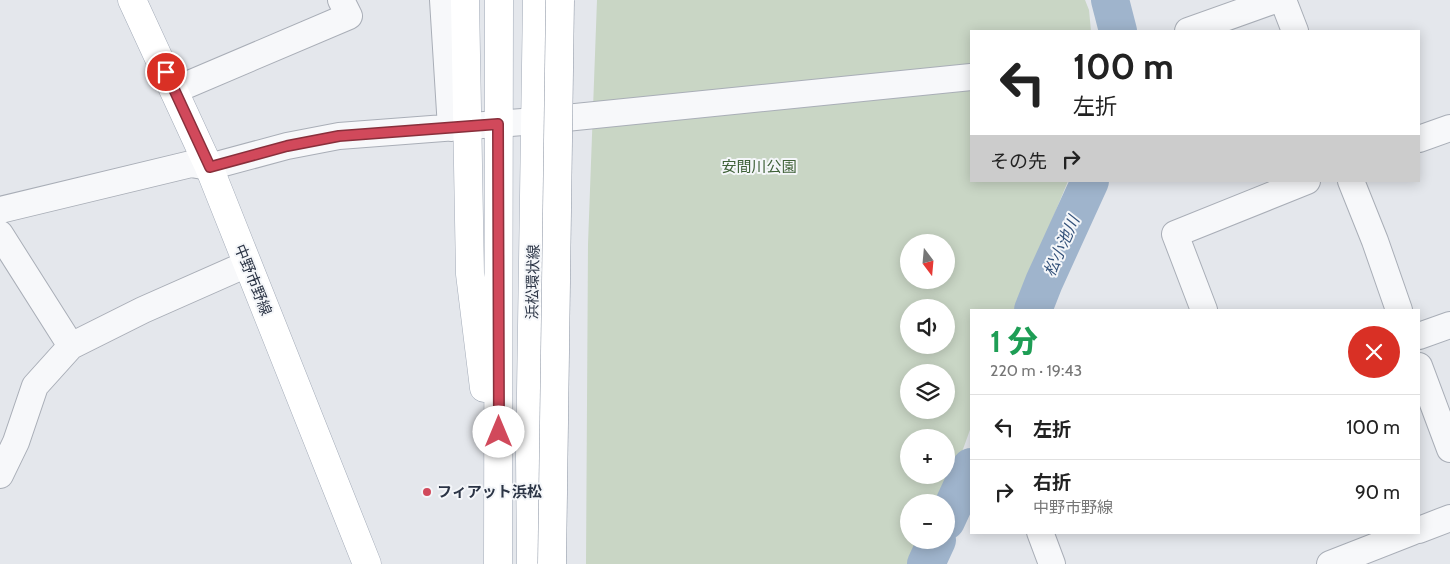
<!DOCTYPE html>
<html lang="ja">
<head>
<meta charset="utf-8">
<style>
	:root { --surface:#fff; --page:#f6f6f6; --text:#222; --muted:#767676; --line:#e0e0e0 }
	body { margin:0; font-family:Cabin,"Noto Sans JP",sans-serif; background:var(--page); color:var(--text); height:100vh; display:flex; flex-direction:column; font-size:19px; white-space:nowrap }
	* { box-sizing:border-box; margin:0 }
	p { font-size:16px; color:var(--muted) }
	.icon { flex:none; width:28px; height:28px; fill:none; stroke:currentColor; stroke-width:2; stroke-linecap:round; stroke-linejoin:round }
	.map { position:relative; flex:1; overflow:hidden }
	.sheet { position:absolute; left:970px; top:309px; width:450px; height:225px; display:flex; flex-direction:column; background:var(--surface); border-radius:0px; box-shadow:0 2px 12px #0003 }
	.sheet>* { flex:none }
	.guide { position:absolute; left:970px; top:30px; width:450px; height:152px; border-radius:0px; box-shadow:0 2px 12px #0003; background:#fff; color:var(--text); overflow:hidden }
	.needle { width:32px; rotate:164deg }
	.controls { position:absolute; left:900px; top:234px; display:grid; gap:10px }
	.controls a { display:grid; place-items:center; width:55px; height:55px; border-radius:50%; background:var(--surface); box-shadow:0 2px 12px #0003; font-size:25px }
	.pin { position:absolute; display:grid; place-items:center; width:42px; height:42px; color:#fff; margin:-21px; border:2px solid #fff; border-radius:50%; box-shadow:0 1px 5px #0007 }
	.me { position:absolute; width:55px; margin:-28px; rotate:0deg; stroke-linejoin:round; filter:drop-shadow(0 0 4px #0008) }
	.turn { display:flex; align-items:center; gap:18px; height:105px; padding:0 20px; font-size:22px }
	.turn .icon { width:65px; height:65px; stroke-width:2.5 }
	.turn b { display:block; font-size:35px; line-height:42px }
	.then { display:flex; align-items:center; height:48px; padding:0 20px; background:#0003; gap:10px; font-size:19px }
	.round { display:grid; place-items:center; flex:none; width:52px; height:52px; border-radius:26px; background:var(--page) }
	.head { display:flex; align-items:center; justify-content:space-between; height:85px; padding:0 20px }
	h1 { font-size:30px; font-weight:800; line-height:38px; color:#1e9e55 }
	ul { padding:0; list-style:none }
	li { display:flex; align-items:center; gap:15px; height:65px; padding:0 20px; border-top:1px solid var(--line) }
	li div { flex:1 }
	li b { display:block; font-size:19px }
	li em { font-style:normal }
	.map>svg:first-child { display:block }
	.green { fill:#c9d6c5; fill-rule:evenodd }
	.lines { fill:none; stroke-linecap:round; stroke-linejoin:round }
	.river { stroke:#9fb4cc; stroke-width:38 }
	.minor-casing { stroke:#a9aeb7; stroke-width:28 }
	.major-casing { stroke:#a3abb8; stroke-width:29 }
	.minor { stroke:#f7f8fa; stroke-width:26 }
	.major { stroke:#fff; stroke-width:28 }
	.highway-bridge-casing { stroke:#8b94a3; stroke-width:29; stroke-linecap:butt }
	.highway-bridge { stroke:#fff; stroke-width:28 }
	.route-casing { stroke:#882f3b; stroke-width:12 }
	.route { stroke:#d1495b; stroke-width:9 }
	.poi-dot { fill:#d1495b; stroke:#f4f6f9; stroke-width:2 }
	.labels { text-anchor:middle; stroke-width:4; stroke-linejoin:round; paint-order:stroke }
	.park-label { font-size:15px; fill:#3f6138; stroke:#f4f6f9 }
	.street-label { font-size:15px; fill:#2b3445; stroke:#f4f6f9 }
	.poi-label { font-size:15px; font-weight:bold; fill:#2b3445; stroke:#f4f6f9; text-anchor:start }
	.water-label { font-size:16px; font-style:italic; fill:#34527a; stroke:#f4f6f9 }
</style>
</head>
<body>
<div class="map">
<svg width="1450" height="564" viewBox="0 0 1450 564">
	<rect width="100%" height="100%" fill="#e4e7ec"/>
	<!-- green -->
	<path class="green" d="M597,0H1085L1089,10L1091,31H971V181H1068L1015,310H971V427L944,502H909V540H927L916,564H586L588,244ZM909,242H946V280H909ZM909,308H946V345H909ZM909,372H946V410H909ZM909,438H946V475H909Z"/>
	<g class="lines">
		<!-- river -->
		<path class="river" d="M1110,0L1118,31
			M1033,310L1044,282L1090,181
			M946,521L971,467
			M926,564L937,540"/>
		<defs>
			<path id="minor" d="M443,0L451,128
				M1283,0L1295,31
				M1188,31L1275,0
				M175,90L349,16L341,0
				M1419,139L1450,128
				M1351,181L1375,241L1399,310
				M0,210L191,164L209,167L287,146L339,136L536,121L971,77
				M0,234L71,346
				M1204,310L1175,234L1307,181
				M1419,336L1450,325
				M1419,366L1450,449
				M0,475L16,442L35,386L71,346L143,310L247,264
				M1419,530L1450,518
				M1040,532L1052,564
				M1330,564L1412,532"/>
			<path id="major" d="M132,0L209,167L367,564
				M465,0L470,274L484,388
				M498,564L499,0
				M531,564L530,457L537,0"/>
		</defs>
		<!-- minor casing -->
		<use href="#minor" class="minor-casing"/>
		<!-- major casing -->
		<use href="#major" class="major-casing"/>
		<!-- minor -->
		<use href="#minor" class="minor"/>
		<!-- major -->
		<use href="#major" class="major"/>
		<defs>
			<path id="highway-bridge" d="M552,564L560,0"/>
		</defs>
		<!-- highway-bridge casing -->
		<use href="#highway-bridge" class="highway-bridge-casing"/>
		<!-- highway-bridge -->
		<use href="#highway-bridge" class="highway-bridge"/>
	</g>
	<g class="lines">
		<defs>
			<path id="route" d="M166,72L210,167L287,146L339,136L498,124L499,432"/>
		</defs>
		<!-- route casing -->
		<use href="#route" class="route-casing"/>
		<!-- route -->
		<use href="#route" class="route"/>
	</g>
	<!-- markers -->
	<circle class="poi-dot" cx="427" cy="492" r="5"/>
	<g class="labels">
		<!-- park labels -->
		<g class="park-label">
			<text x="759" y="172">安間川公園</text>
		</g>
		<!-- street labels -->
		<g class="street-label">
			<text transform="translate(253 280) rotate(68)" y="5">中野市野線</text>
			<text transform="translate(533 282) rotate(-89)" y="5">浜松環状線</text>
		</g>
		<!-- poi labels -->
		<g class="poi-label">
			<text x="437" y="497">フィアット浜松</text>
		</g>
		<!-- water labels -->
		<g class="water-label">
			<text transform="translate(1061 246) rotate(-66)" y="6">松小池川</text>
		</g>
	</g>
</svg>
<div class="controls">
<a><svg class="needle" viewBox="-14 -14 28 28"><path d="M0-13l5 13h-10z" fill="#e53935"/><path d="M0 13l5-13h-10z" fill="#767676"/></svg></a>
<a><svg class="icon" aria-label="sound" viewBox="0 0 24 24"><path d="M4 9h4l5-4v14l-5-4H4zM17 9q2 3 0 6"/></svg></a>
<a><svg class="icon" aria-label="layers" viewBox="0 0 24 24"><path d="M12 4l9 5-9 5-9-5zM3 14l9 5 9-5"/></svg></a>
<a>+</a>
<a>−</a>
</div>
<div class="pin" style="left:166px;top:72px;background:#d93025"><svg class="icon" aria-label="arrive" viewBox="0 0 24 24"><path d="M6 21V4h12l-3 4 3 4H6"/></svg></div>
<svg class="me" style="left:499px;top:432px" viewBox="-20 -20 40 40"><circle r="19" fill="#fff"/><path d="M0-13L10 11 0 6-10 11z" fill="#d1495b"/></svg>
<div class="guide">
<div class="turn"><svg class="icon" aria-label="left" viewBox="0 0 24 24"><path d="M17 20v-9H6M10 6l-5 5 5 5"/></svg><div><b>100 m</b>左折</div></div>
<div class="then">その先<svg class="icon" aria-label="right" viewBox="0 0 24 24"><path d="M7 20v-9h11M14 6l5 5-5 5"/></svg></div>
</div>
<section class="sheet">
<div class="head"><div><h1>1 分</h1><p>220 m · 19:43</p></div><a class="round" style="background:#d93025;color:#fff"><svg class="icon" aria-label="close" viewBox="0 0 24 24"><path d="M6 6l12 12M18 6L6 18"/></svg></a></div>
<ul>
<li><svg class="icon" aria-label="left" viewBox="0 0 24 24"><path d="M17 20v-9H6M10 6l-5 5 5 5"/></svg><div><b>左折</b></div><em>100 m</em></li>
<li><svg class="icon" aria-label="right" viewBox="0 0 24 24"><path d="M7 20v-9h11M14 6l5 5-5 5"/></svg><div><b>右折</b><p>中野市野線</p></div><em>90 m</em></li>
</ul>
</section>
</div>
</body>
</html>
